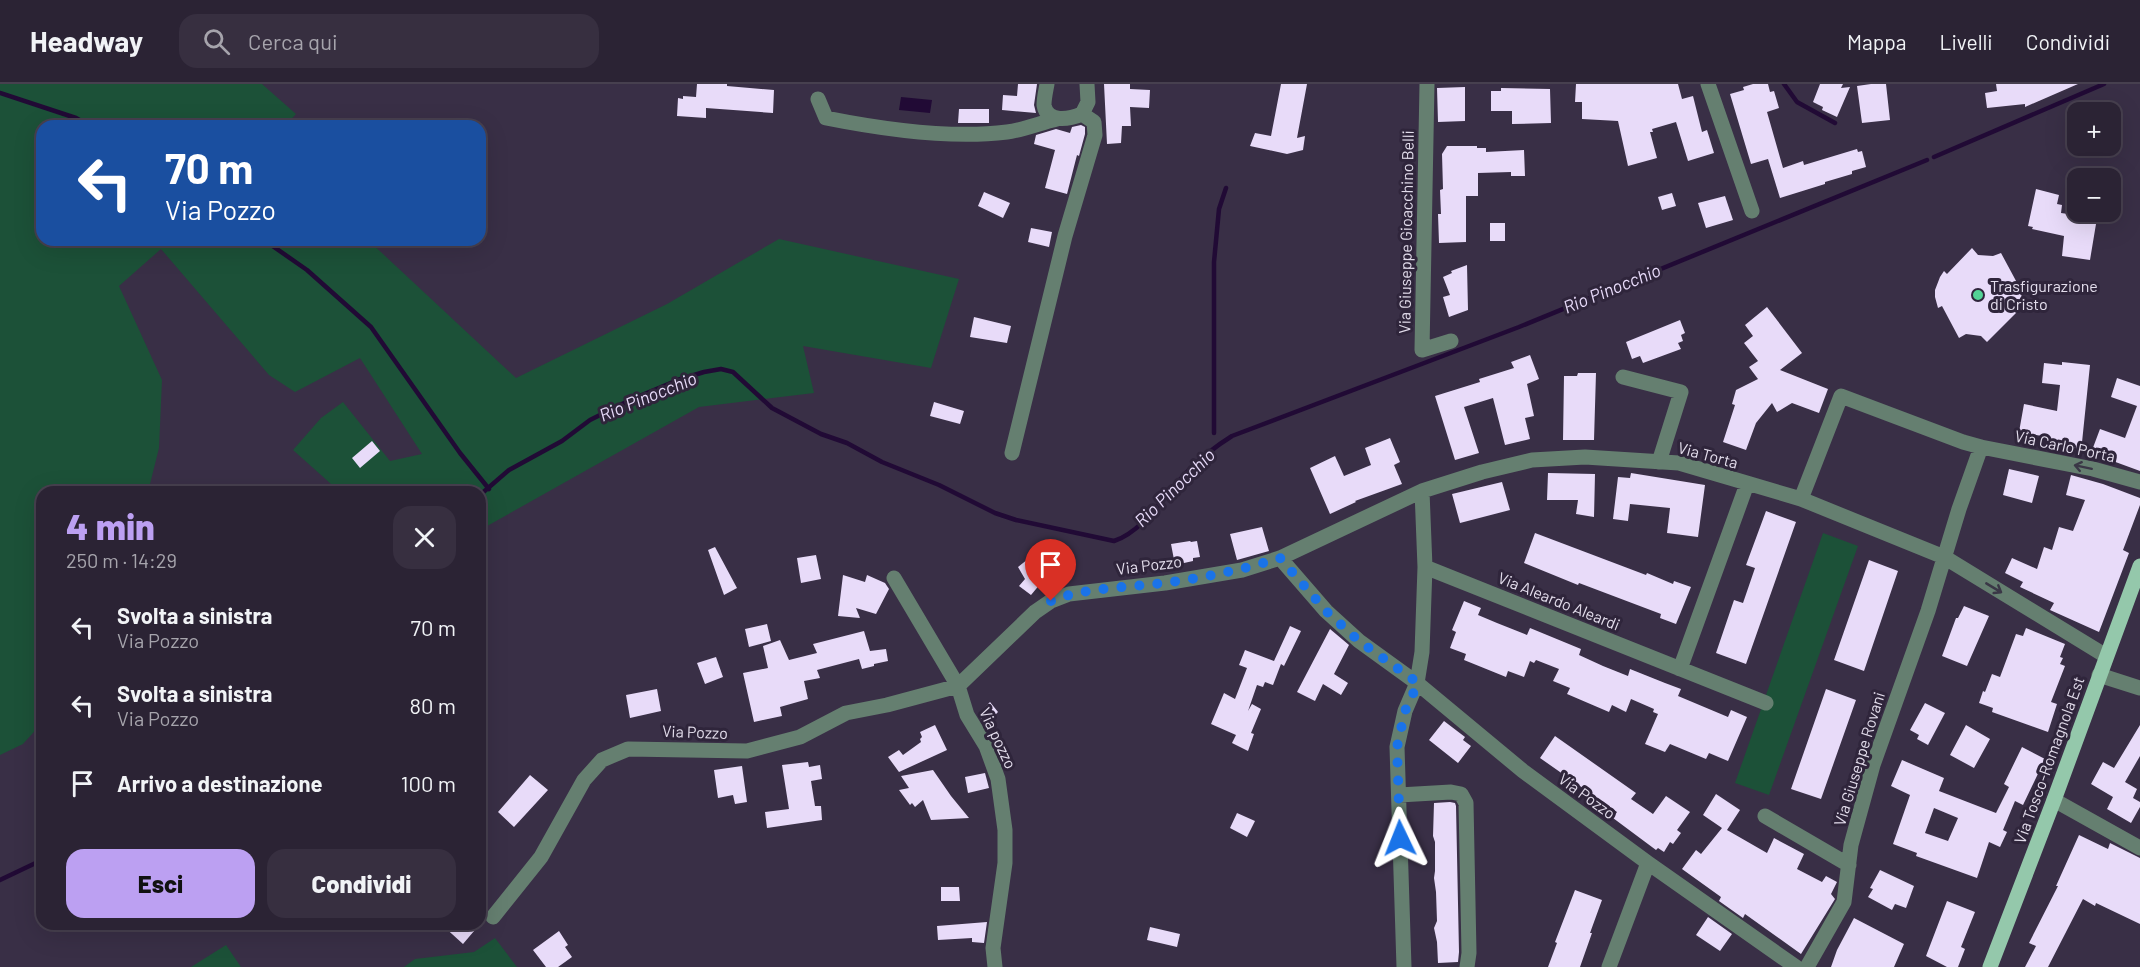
<!DOCTYPE html>
<html lang="it">
<head>
<meta charset="utf-8">
<style>
	:root { --surface:#2b2334; --page:#372f40; --text:#f1f3f6; --muted:#a6a4ac; --line:#47404f; --accent:#bca0f2 }
	body { margin:0; font-family:Barlow,sans-serif; background:var(--page); color:var(--text); height:100vh; display:flex; flex-direction:column; font-size:22px; white-space:nowrap }
	* { box-sizing:border-box; margin:0 }
	p { font-size:20px; color:var(--muted) }
	.icon { flex:none; width:33px; height:33px; fill:none; stroke:currentColor; stroke-width:2; stroke-linecap:round; stroke-linejoin:round }
	.map { position:relative; flex:1; overflow:hidden }
	.side { position:absolute; left:36px; top:402px; width:450px; height:444px; display:flex; flex-direction:column; background:var(--surface); border-radius:18px; box-shadow:0 6px 24px #0002,0 0 0 2px var(--line) }
	.side>* { flex:none }
	.hud { position:absolute; left:36px; top:36px; width:450px; height:126px; border-radius:18px; box-shadow:0 6px 24px #0002,0 0 0 2px var(--line); background:#1a4fa0; color:#fff; overflow:hidden }
	.tools { position:absolute; left:2067px; top:18px; display:grid; gap:12px }
	.tools a { display:grid; place-items:center; width:54px; height:54px; border-radius:12px; background:var(--surface); box-shadow:0 6px 24px #0002,0 0 0 2px var(--line); font-size:30px }
	.pin { position:absolute; display:grid; place-items:center; width:51px; height:51px; color:#fff; margin:-62px -26px; border-radius:50% 50% 50% 0; rotate:-45deg; box-shadow:0 0 6px #0007 }
	.pin .icon { rotate:45deg }
	.me { position:absolute; width:66px; margin:-33px; rotate:358deg; stroke-linejoin:round; filter:drop-shadow(0 0 4px #0008) }
	.turn { display:flex; align-items:center; gap:21px; height:126px; padding:0 30px; font-size:27px }
	.turn .icon { width:78px; height:78px; stroke-width:2.5 }
	.turn b { display:block; font-size:42px; line-height:51px }
	.round { display:grid; place-items:center; flex:none; width:63px; height:63px; border-radius:18px; background:var(--page) }
	.head { display:flex; align-items:center; justify-content:space-between; height:102px; padding:0 30px }
	h1 { font-size:36px; font-weight:800; line-height:45px; color:var(--accent) }
	.cta { display:flex; gap:12px; margin-top:auto; padding:12px 30px }
	.cta a { flex:1; height:69px; border-radius:18px; background:var(--accent); color:#111; font-size:24px; font-weight:800; line-height:69px; text-align:center }
	.cta a+a { background:var(--page); color:var(--text) }
	ul { padding:0; list-style:none }
	li { display:flex; align-items:center; gap:18px; height:78px; padding:0 30px }
	li div { flex:1 }
	li b { display:block; font-size:22px }
	li em { font-style:normal }
	header { display:flex; align-items:center; gap:36px; box-sizing:border-box; height:84px; padding:0 30px; background:var(--surface); border-bottom:2px solid var(--line) }
	header strong { font-size:28px }
	nav { display:flex; gap:33px; margin-inline-start:auto; font-size:21px }
	.search { width:420px; height:54px; background:var(--page); display:flex; align-items:center; gap:15px; box-sizing:border-box; padding:0 21px; border-radius:18px; color:var(--muted); font-size:22px }
	.map>svg:first-child { display:block }
	.green { fill:#1c5138 }
	.water { fill:#210a35 }
	.lines { fill:none; stroke-linecap:round; stroke-linejoin:round }
	.stream { stroke:#210a35; stroke-width:4.5 }
	.building { fill:#e8dbf9; fill-rule:evenodd }
	.minor { stroke:#657f70; stroke-width:15 }
	.major { stroke:#94c8ab; stroke-width:15 }
	.oneway { stroke:#3a3746 }
	.route { stroke:#1a73e8; stroke-width:10; stroke-dasharray:0 18 }
	.poi-dot { fill:#53d396; stroke:#2f253b; stroke-width:2 }
	.labels { text-anchor:middle; stroke-width:6; stroke-linejoin:round; paint-order:stroke }
	.street-label { font-size:16px; fill:#e3ddec; stroke:#2f253b }
	.poi-label { font-size:16px; fill:#e3ddec; stroke:#2f253b; text-anchor:start }
	.water-label { font-size:18px; font-style:italic; fill:#e8dbfa; stroke:#2f253b }
</style>
</head>
<body>
<header>
<strong>Headway</strong>
<div class="search"><svg class="icon" aria-label="search" viewBox="0 0 24 24"><circle cx="10" cy="10" r="6"/><path d="M15 15l6 6"/></svg>Cerca qui</div>
<nav><a>Mappa</a><a>Livelli</a><a>Condividi</a></nav>
</header>
<div class="map">
<svg width="2140" height="883" viewBox="0 0 2140 883">
	<rect width="100%" height="100%" fill="#392f46"/>
	<!-- green -->
	<path class="green" d="M0,0H262L296,30L285,42H42V156H368L516,294L667,220L779,155L959,195L931,284L803,262L814,309L699,323L480,446V408H340L293,366L321,334L343,318L390,377L422,370L360,274L295,308L269,291L161,165L119,202L162,296L159,364L148,408H42V639L23,660L0,671Z
		M1823,449L1858,462L1769,711L1735,699Z
		M495,854L517,883H404L415,875L474,868Z
		M226,861L241,883H191Z"/>
	<!-- water -->
	<path class="water" d="M901,13L932,16L930,29L899,26Z"/>
	<g class="lines">
		<!-- stream -->
		<path class="stream" d="M1784,0L1797,18L1835,39
			M0,9L76,34L90,42
			M1934,73L2104,0
			M264,156L307,186L371,243L460,369L489,405
			M1214,349V178L1219,125L1226,104
			M480,411L509,386L562,357L590,336L630,316L678,296L704,288L721,285L733,288L772,324L821,350L847,359L882,378L939,401L995,429L1016,436L1114,457C1144,447 1166,409 1188,387C1202,373 1216,362 1232,352L1519,243L1927,76
			M0,796L42,776"/>
	</g>
	<!-- building -->
	<path class="building" d="M697,0H727V2L774,6L773,29L706,24V34L677,32L678,14L683,15V12L696,13Z
		M1018,0H1037L1034,21L1036,29L1002,26L1003,11L1017,12Z
		M1104,0H1130V5L1150,6L1149,24L1130,23L1131,42H1122L1121,59L1107,60Z
		M1281,0H1307L1297,54L1305,52L1303,66L1287,70L1250,62L1255,49L1271,52Z
		M1576,0H1678L1682,15L1693,12L1702,48L1707,46L1714,69L1688,77L1676,38L1652,45L1653,48H1650L1657,74L1628,82L1618,37L1582,35V18H1575Z
		M1753,0H1768L1770,8L1774,7L1779,24L1767,28L1783,84L1803,77L1804,81L1857,65L1858,68L1862,67L1866,83L1852,87V90L1825,98V100L1780,114L1768,75L1751,80L1730,10L1744,6L1743,3Z
		M1820,0H1843L1841,4L1850,3L1837,33L1822,26L1823,23L1813,18Z
		M1871,0H1886L1890,36L1862,39L1857,2Z
		M1996,0H2078L2025,23V20L1987,24L1985,9L1997,7Z
		M1465,3V37L1438,38L1437,4Z
		M1501,4L1550,5L1551,39L1512,40V27H1491V7H1501Z
		M959,25H989V39H958Z
		M1081,41L1085,43V50L1079,72L1077,71L1067,110L1045,104L1055,66L1034,60L1036,51L1056,45L1070,49L1072,43Z
		M1447,62H1477V64H1486V68L1524,66L1525,92H1511V88L1478,89V112H1466V158L1439,159L1438,130H1441L1440,106L1443,105L1442,70Z
		M2036,105L2059,111L2057,120L2062,121L2061,129L2097,134L2090,176L2062,172L2064,152L2032,145L2033,143L2028,142Z
		M984,108L1010,119L1003,134L978,122Z
		M1672,109L1676,122L1662,126L1658,113Z
		M1725,112L1733,136L1706,144L1698,119Z
		M1490,139H1505V157H1490Z
		M1031,144L1052,148L1049,163L1028,158Z
		M1972,164L1978,171L1993,172L2001,169L2022,208L2019,226L1987,258L1981,252L1966,250L1959,254L1942,222L1938,224L1935,213V206L1940,193L1944,187L1947,190Z
		M1467,181L1468,226L1449,233L1443,213L1450,211L1443,193L1452,189L1451,187Z
		M1767,223L1802,269L1780,286L1828,305L1819,329L1792,319L1777,328L1772,319L1756,339L1746,366L1723,358L1735,321L1732,320L1736,306L1758,295L1749,283L1758,277L1744,259L1753,252L1745,241Z
		M974,233L1011,242L1007,259L970,253Z
		M1680,236L1685,249L1681,251L1683,257L1678,259L1681,265L1643,279L1640,272L1632,275L1626,258Z
		M1530,271L1539,295L1527,300L1534,332L1525,334L1530,355L1505,361L1493,314L1464,323L1479,369L1455,376L1435,312L1480,298L1479,295L1514,284L1511,278Z
		M2062,278L2090,281L2081,368L2062,364V361L2041,357L2042,352L2019,348L2024,320L2057,327L2060,301L2042,299L2044,279L2062,281Z
		M1578,289H1596L1594,356H1563L1564,292H1577Z
		M2117,294L2140,302V387L2091,369L2100,345L2125,354L2137,322L2111,313Z
		M934,318L964,327L960,340L930,332Z
		M1390,354L1400,378L1394,381L1402,400L1355,417L1356,418L1330,430L1310,384L1335,372L1344,392L1371,381L1365,364Z
		M372,357L380,367L360,384L352,374Z
		M2009,385L2039,392L2032,419L2003,411Z
		M1548,389L1595,390L1594,433L1576,430L1578,416H1547Z
		M1631,389L1705,401L1698,453L1667,449L1670,424L1630,420L1628,437L1613,435L1618,393L1630,394Z
		M2071,391L2103,400L2140,414V421L2123,466L2129,469L2099,548L2050,526L2054,519L2020,503L2023,498L2005,489L2012,474L2037,485L2044,463L2052,466L2059,443L2073,447L2085,416L2066,411Z
		M1502,398L1510,426L1460,439L1452,410Z
		M1766,427L1796,438L1746,580L1716,569L1734,516L1743,519L1755,484L1746,481Z
		M1262,443L1269,467L1237,476L1230,450Z
		M1535,449L1646,491L1647,489L1673,500L1674,497L1691,503L1676,540L1660,534L1661,530L1579,499L1578,501L1524,479Z
		M1190,457L1191,458L1197,457L1200,473L1193,474V477L1175,481L1171,460Z
		M715,463L737,504L724,511L708,466Z
		M816,471L821,495L801,499L797,474Z
		M1033,471L1051,487L1031,511L1019,502L1025,495L1018,483Z
		M1869,476L1898,487L1864,587L1834,576Z
		M843,491L865,498L867,491L885,499L889,505L876,530L856,524L860,534L838,532Z
		M1464,517L1481,524L1478,531L1497,539L1527,551L1530,544L1581,565L1579,571L1603,582L1628,592L1630,585L1665,599L1681,605L1678,612L1728,633L1731,626L1747,633L1728,677L1709,669L1706,675L1670,660L1665,668L1645,660L1658,630L1653,628L1654,625L1631,615L1626,628L1612,621L1609,628L1567,610L1570,604L1553,597L1559,585L1536,576L1534,579L1530,577L1524,593L1508,587L1506,593L1464,576L1466,570L1450,564L1456,548L1452,546Z
		M1964,522L1989,532L1967,582L1942,572L1956,534H1958Z
		M767,540L771,557L749,563L745,545Z
		M1290,542L1301,547L1284,582L1281,580L1273,601L1265,598L1263,603L1257,601L1248,627L1252,620L1261,625L1251,649L1254,650L1248,667L1232,659L1236,651L1211,640L1224,609L1235,615L1247,584L1239,581L1245,566L1274,577Z
		M2026,544L2065,560L2060,573L2063,574L2060,580L2065,582L2051,618L2057,620L2048,648L1992,628L1993,624L1979,619L1983,607L1985,608L1992,590L2000,593L2016,550L2023,552Z
		M1330,545L1349,561L1334,590L1348,599L1341,611L1323,600L1315,617L1297,608Z
		M864,547L870,567L886,565L888,577L874,580V582L862,585L859,575L817,586L820,594L804,597L808,615L780,623L782,632L754,638L743,589L768,584L763,562L780,556L789,576L817,569L813,560Z
		M716,573L723,593L705,600L697,579Z
		M657,605L661,627L630,634L626,611Z
		M1826,605L1856,616L1821,715L1791,705Z
		M990,618L998,628L985,641L978,630Z
		M1925,619L1945,629L1928,661L1917,655L1919,651L1910,646Z
		M1444,637L1465,653L1463,656L1471,662L1458,679L1429,656Z
		M935,641L947,666L899,688L888,673L899,666L903,671L921,658L920,655L922,653L920,648Z
		M1966,641L1990,655L1974,684L1950,671Z
		M2140,641V672L2125,698L2137,705L2133,714L2140,718V723L2131,739L2107,725L2113,713L2091,700L2103,678L2114,684Z
		M1555,652L1636,709L1631,715L1653,730L1666,712L1690,728L1677,746L1681,749L1673,760L1670,758L1664,768L1658,764L1656,766L1613,734L1617,728L1540,674Z
		M2022,663L2045,675L2023,721L2015,717L2003,746L2007,748L2000,763L1989,758L1977,794L1916,772L1917,769L1893,760L1910,711L1891,702L1902,676L1944,694L1939,707L1996,729L2009,703L2004,700ZM1934,724L1958,734L1948,757L1925,749Z
		M808,678L809,683L820,681L822,695L811,697L815,722H821L822,736L767,744L765,728L789,725L782,681Z
		M742,682L747,718L735,720L733,711L718,714L714,686Z
		M933,686L951,712L969,734L931,736L923,716L915,723L912,719L910,721L899,706L909,704L901,692Z
		M985,689L989,704L968,709L965,693Z
		M530,691L548,706L514,743L498,728Z
		M1716,710L1740,726L1727,746L1767,769L1774,754L1804,770L1797,785L1822,798L1826,792L1837,798L1831,810L1835,815L1801,870L1745,830L1743,834L1719,817L1721,813L1682,785L1696,766L1701,770L1722,744L1703,731Z
		M1450,718L1455,719L1456,722L1459,868L1458,878L1438,879L1437,858L1434,844L1437,837L1436,808L1434,794L1435,787V758L1433,752L1434,719Z
		M1237,729L1255,737L1247,753L1230,744Z
		M2079,751L2108,765L2110,759L2140,774V840L2096,819L2095,822L2083,815L2048,883H2025L2036,862L2029,859L2058,802H2056Z
		M1880,786L1914,802L1906,824L1895,820L1892,826L1868,813L1873,805L1870,804Z
		M941,803H959L960,817H941Z
		M1575,806L1602,816L1590,849H1592L1580,883H1548L1557,859L1555,858Z
		M1947,817L1975,828L1961,863L1965,865L1958,883H1947L1926,872Z
		M1708,833L1732,850L1720,867L1696,851Z
		M1854,834L1904,860L1894,883H1831L1837,866Z
		M987,838L984,859L972,858V854L938,856L937,842Z
		M441,840H480L463,860Z
		M1150,843L1180,850L1177,863L1147,856Z
		M559,847L568,861L565,863L572,873L558,883H546L533,866Z"/>
	<g class="lines">
		<!-- minor -->
		<path class="minor" d="M1047,0C1046,6 1044,14 1044,21C1047,40 1070,35 1082,30L1088,18L1087,0
			M1427,0L1422,266L1451,257
			M1708,0L1752,127
			M818,15L826,34C881,45 951,55 1007,48C1023,46 1040,39 1057,35
			M1623,293L1681,308L1659,378
			M1981,363L2093,385L2140,398
			M1012,369L1065,152L1095,51L1094,38L1082,30
			M1422,407L1425,483L1766,619
			M1801,415L1841,312L1963,358L1981,363L1959,425L1928,527L1873,681L1851,761L1844,818L1807,883
			M1280,474L1326,527L1359,557L1417,599L1523,687L1648,779L1796,883
			M894,494L958,602L967,631L986,662L998,695L1005,746V779L993,864L995,883
			M1680,585L1747,400
			M2099,591L2140,604
			M1399,711L1451,708L1461,710L1466,719L1469,869L1467,883
			M2054,716L2140,764
			M1765,732L1849,781
			M493,833L541,773L584,696L602,676L628,665L747,667L800,653L846,629L887,621L958,602L1035,528L1051,517L1069,510L1165,499L1242,486L1280,474L1422,407L1482,388L1532,376L1585,373L1679,379L1801,415L1944,473L2106,572
			M1404,883L1397,663L1405,627L1417,599L1422,568L1425,483
			M1609,883L1648,779"/>
		<!-- major -->
		<path class="major" d="M1990,883L2054,716L2140,482"/>
	</g>
	<!-- one-way arrows -->
	<defs><path id="oneway-shaft" d="M-6 0H5M1.5-3L5.5 0L1.5 3" fill="none" stroke-width="1.6" stroke-linecap="round" stroke-linejoin="round" transform="scale(1.5)"/></defs>
	<g class="oneway">
		<use href="#oneway-shaft" transform="translate(2083 383) rotate(-168)"/>
		<use href="#oneway-shaft" transform="translate(1994 504) rotate(31)"/>
	</g>
	<g class="lines">
		<!-- route -->
		<path class="route" d="M1051,517C1086,503 1126,504 1163,499C1203,494 1242,486 1280,474L1326,527L1359,557L1418,599L1405,627L1397,663L1400,754"/>
	</g>
	<!-- markers -->
	<circle class="poi-dot" cx="1978" cy="211" r="6"/>
	<g class="labels">
		<!-- street labels -->
		<g class="street-label">
			<text transform="translate(1406 148) rotate(-89)" y="6">Via Giuseppe Gioacchino Belli</text>
			<text transform="translate(2065 362) rotate(12)" y="6">Via Carlo Porta</text>
			<text transform="translate(1708 371) rotate(15)" y="6">Via Torta</text>
			<text transform="translate(1149 481) rotate(-7)" y="6">Via Pozzo</text>
			<text transform="translate(1559 517) rotate(22)" y="6">Via Aleardo Aleardi</text>
			<text transform="translate(695 648) rotate(2)" y="6">Via Pozzo</text>
			<text transform="translate(998 654) rotate(65)" y="6">Via pozzo</text>
			<text transform="translate(1859 675) rotate(-73)" y="6">Via Giuseppe Rovani</text>
			<text transform="translate(2049 676) rotate(-70)" y="6">Via Tosco-Romagnola Est</text>
			<text transform="translate(1587 712) rotate(36)" y="6">Via Pozzo</text>
		</g>
		<!-- poi labels -->
		<g class="poi-label">
			<text x="1990" y="208">Trasfigurazione<tspan x="1990" dy="18">di Cristo</tspan></text>
		</g>
		<!-- water labels -->
		<g class="water-label">
			<text transform="translate(1612 205) rotate(-22)" y="6">Rio Pinocchio</text>
			<text transform="translate(648 313) rotate(-22)" y="6">Rio Pinocchio</text>
			<text transform="translate(1175 404) rotate(-44)" y="6">Rio Pinocchio</text>
		</g>
	</g>
</svg>
<div class="tools">
<a>+</a>
<a>−</a>
</div>
<div class="pin" style="left:1051px;top:517px;background:#d93025"><svg class="icon" aria-label="arrive" viewBox="0 0 24 24"><path d="M6 21V4h12l-3 4 3 4H6"/></svg></div>
<svg class="me" style="left:1400px;top:754px" viewBox="-20 -20 40 40"><path d="M0-17L14 15 0 8-14 15z" fill="#1a73e8" stroke="#fff" stroke-width="4"/></svg>
<div class="hud">
<div class="turn"><svg class="icon" aria-label="left" viewBox="0 0 24 24"><path d="M17 20v-9H6M10 6l-5 5 5 5"/></svg><div><b>70 m</b>Via Pozzo</div></div>
</div>
<section class="side">
<div class="head"><div><h1>4 min</h1><p>250 m · 14:29</p></div><a class="round"><svg class="icon" aria-label="close" viewBox="0 0 24 24"><path d="M6 6l12 12M18 6L6 18"/></svg></a></div>
<ul>
<li><svg class="icon" aria-label="left" viewBox="0 0 24 24"><path d="M17 20v-9H6M10 6l-5 5 5 5"/></svg><div><b>Svolta a sinistra</b><p>Via Pozzo</p></div><em>70 m</em></li>
<li><svg class="icon" aria-label="left" viewBox="0 0 24 24"><path d="M17 20v-9H6M10 6l-5 5 5 5"/></svg><div><b>Svolta a sinistra</b><p>Via Pozzo</p></div><em>80 m</em></li>
<li><svg class="icon" aria-label="arrive" viewBox="0 0 24 24"><path d="M6 21V4h12l-3 4 3 4H6"/></svg><div><b>Arrivo a destinazione</b></div><em>100 m</em></li>
</ul>
<div class="cta"><a>Esci</a><a>Condividi</a></div>
</section>
</div>
</body>
</html>
